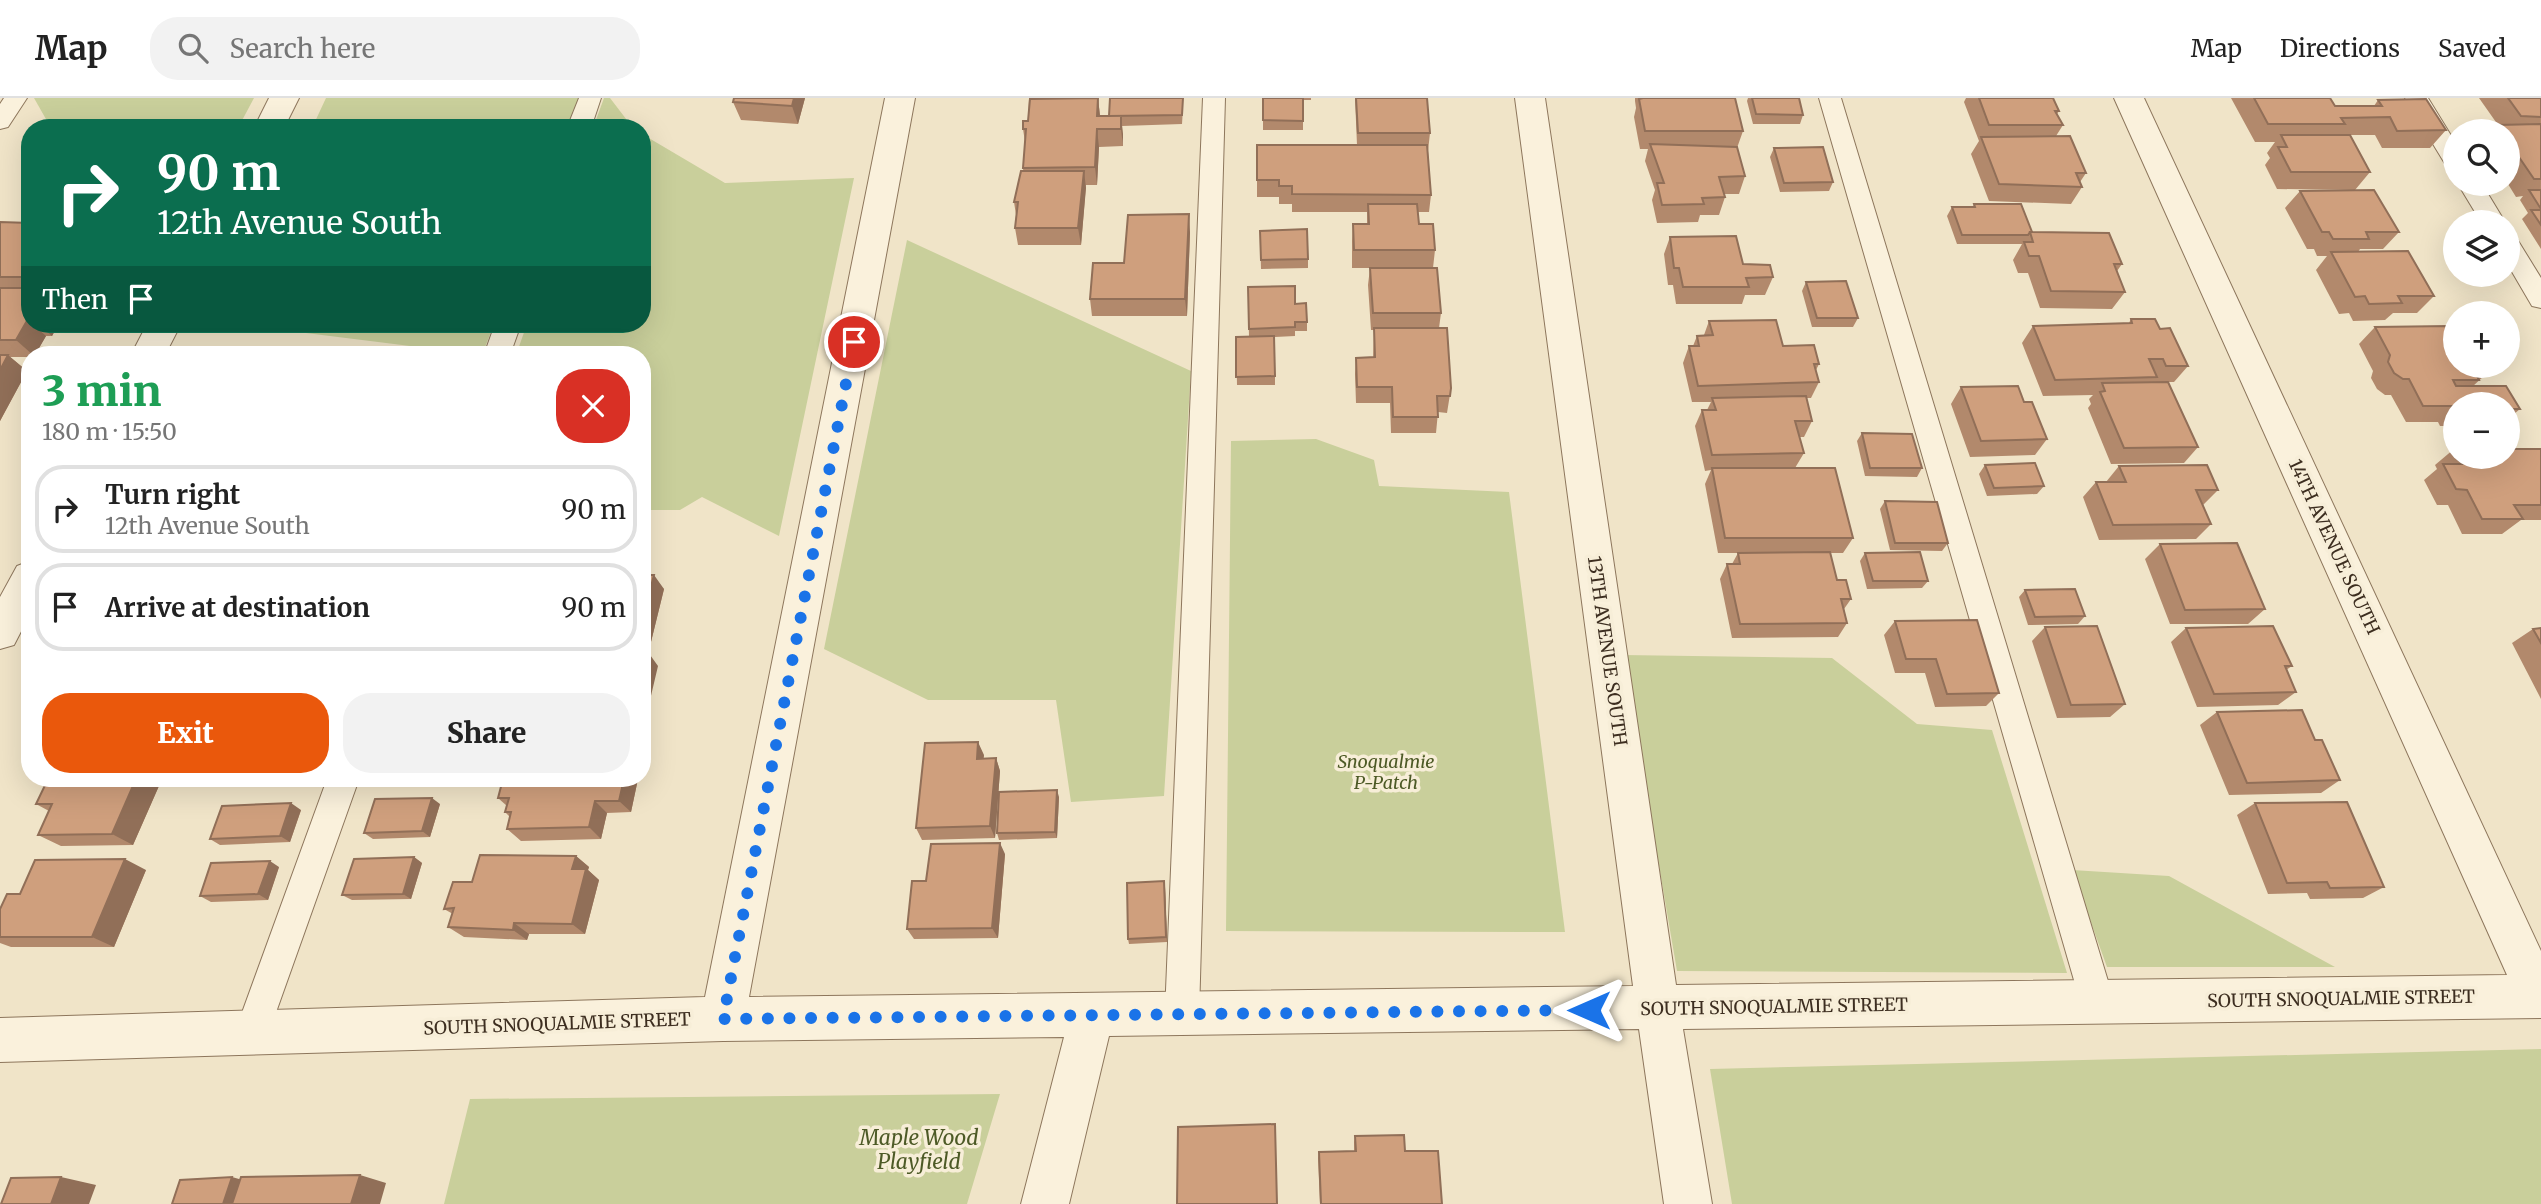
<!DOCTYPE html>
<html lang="en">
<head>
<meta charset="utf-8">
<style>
	:root { --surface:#fff; --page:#f2f2f2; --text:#222; --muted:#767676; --line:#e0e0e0; --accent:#ea580c }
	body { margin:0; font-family:Merriweather,serif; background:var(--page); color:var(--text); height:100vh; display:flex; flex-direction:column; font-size:26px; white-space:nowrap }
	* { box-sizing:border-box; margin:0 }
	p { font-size:23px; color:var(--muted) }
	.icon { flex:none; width:38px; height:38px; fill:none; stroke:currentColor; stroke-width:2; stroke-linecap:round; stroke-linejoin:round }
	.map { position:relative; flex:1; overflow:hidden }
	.sheet { position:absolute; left:21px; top:248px; width:630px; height:441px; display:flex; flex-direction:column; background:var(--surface); border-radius:28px; box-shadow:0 7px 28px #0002 }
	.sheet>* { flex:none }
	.top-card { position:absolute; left:21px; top:21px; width:630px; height:214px; border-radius:28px; box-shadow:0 7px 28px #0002; background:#0b6e4f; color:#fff; overflow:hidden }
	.tools { position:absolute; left:2443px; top:21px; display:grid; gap:14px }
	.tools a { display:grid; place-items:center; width:77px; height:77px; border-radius:50%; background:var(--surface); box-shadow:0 7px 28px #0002; font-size:35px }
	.pin { position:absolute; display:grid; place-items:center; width:60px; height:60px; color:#fff; margin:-30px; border:4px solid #fff; border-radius:50%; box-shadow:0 2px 7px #0007 }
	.me { position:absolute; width:77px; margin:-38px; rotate:270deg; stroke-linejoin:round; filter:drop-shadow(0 0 5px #0008) }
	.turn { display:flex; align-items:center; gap:24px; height:147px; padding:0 21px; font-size:32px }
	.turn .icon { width:91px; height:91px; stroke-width:2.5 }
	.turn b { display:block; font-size:49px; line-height:60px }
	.then { display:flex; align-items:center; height:66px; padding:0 21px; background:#0003; gap:14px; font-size:26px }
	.round { display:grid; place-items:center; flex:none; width:74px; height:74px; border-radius:28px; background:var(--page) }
	.summary { display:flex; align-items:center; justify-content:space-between; height:119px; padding:0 21px }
	h1 { font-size:42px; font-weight:800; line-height:52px; color:#1e9e55 }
	.cta { display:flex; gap:14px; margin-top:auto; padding:14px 21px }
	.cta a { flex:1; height:80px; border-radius:28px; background:var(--accent); color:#fff; font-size:28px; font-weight:800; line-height:80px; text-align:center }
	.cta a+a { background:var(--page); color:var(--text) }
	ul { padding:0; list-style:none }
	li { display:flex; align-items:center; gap:21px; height:88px; margin:0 14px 10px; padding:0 7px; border:4px solid var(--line); border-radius:28px }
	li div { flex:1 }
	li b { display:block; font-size:26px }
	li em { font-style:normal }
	header { display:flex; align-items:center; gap:42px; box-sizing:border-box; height:98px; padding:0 35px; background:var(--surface); border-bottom:2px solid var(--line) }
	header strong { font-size:33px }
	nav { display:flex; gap:38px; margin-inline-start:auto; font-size:24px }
	.search { width:490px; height:63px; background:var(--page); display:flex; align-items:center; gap:18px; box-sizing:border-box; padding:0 24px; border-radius:28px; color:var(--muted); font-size:26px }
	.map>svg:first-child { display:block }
	.green { fill:#c9cf9b }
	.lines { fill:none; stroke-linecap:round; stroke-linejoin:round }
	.lane-casing { stroke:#8d765c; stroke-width:2 }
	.street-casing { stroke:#8d765c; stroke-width:2 }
	.lane { fill:#faf1dc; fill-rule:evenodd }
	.street { fill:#faf1dc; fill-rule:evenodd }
	.wall { fill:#b2896c }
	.shaded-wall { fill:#916f58 }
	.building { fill:#cf9f7d; stroke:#916f58; stroke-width:2 }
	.route { stroke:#1a73e8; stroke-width:12; stroke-dasharray:0 21.6 }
	.labels { text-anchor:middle; stroke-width:7; stroke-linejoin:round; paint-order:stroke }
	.street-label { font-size:18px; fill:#3d2e20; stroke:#f7eed8 }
	.park-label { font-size:18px; font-style:italic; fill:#4d5a26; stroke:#f7eed8 }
	.near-park-label { font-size:21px; font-style:italic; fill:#4d5a26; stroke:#f7eed8 }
</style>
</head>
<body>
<header>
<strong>Map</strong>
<div class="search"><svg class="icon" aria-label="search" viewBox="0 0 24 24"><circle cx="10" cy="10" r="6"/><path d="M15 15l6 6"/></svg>Search here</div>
<nav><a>Map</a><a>Directions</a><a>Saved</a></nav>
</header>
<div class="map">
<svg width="2541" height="1106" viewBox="0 0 2541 1106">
	<rect width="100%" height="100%" fill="#f0e4c8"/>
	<!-- green -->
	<path class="green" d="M34,0H254L238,30H51Z
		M326,0H579L567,30H312Z
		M604,0H610L633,30H593Z
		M642,36L725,85L854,80L779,438L702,399L680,412H642V257H516L527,226H642Z
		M907,142L1191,273L1164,698L1071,704L1056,602H928L824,551Z
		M235,226H494L482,257Z
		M1316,341L1374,362L1379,388L1509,394L1565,834L1226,833L1231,343Z
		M1623,557L1832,560L1917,626L1992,632L2067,875L1677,873Z
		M2072,772L2169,778L2335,869H2107Z
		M2541,951V1106H1732L1710,971Z
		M1000,996L967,1106H444L470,1001Z"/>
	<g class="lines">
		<defs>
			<path id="lane" d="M4,0H27L8,29L0,31V6Z
				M579,0H601L591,30H567Z
				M1203,0H1225L1199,916L1194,928L1182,933L1170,928L1165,916Z
				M1819,0H1841L2114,903L2109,915L2097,920L2085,915L2080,903Z
				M2405,0H2428L2455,44V71L2447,69Z
				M2458,86H2482L2505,124H2481Z
				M2508,138L2517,141L2541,180V210L2532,208L2508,167Z
				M495,226H521L510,257H484Z
				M327,681H359L269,934L264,946L252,951L240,946L235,934Z"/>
			<path id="street" d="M269,0H299L284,30H254Z
				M885,0H915L749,899L1633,888L1515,0H1545L1676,887L2507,877L2114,0H2144L2541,853V920L1683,931L1712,1106H1664L1639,931L1109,938L1069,1106H1021L1064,939L723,943L0,964V920L705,899Z
				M147,226H181L165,257H131Z
				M30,463V516L14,547L0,551V499L17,468Z"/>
		</defs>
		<!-- lane casing -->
		<use href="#lane" class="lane-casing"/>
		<!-- street casing -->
		<use href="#street" class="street-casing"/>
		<!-- lane -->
		<use href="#lane" class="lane"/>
		<!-- street -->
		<use href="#street" class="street"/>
	</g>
	<!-- wall -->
	<path class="wall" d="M734,0H805L798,26L741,22L733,4Z
		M1029,0H1098L1100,18L1183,10L1182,26L1122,28L1123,48L1099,49L1097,87H1086L1081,147H1018L1015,130L1016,117L1014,104L1023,73L1025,44L1023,31L1028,23Z
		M1263,0H1311V2H1303V32H1263Z
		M1355,0H1427L1430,35L1428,53L1431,97L1429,114H1418L1419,126L1435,152L1433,170L1441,215L1439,230L1451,290L1447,315L1438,314L1436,335H1391L1390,305H1356L1355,276L1356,260H1373L1374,232H1371L1368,187L1370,170H1420H1352V143L1353,126H1367V114H1292V106H1279V99H1257V47H1357Z
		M1635,0H1735L1743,33L1737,50L1745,78L1739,96H1724L1725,99L1719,117H1700L1698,124L1657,125L1652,102L1655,92L1645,63L1648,51H1640L1634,19L1636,10L1635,3Z
		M1748,0H1799L1803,17L1800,26H1753L1747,3Z
		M1966,0H2053L2059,13L2057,16L2063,27L2056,38L2086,75L2080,84L2082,89L2071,106L1989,103L1971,56L1979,43L1964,4Z
		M2231,0H2330L2335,8H2374L2378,2L2446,32L2430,50H2382L2375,37H2350L2370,74L2355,92L2277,91L2265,67L2270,60L2267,55L2275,44H2255Z
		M2479,0H2541V151L2522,121L2528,115L2520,102L2523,98L2516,99L2508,86V33H2492L2498,27Z
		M1774,50L1833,84L1829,93L1780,94L1770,59Z
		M2300,93L2399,134L2383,151H2360L2358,154L2434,198L2417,215H2393L2385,222L2353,223L2349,215L2339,216L2316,172L2327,158H2317L2314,151H2307L2285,110Z
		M1974,106L2032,134L2122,166L2117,173L2125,194L2112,211L2040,210L2028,175H2018L2013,162L2022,146H1957L1947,118L1952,109H1973Z
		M0,124L30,125V226H57L58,227L52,238H46L35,257H30V259H10L27,273L0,323Z
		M1260,133L1308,161V170L1261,171Z
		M1190,134L1187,218H1092L1090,201Z
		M1670,139L1743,166L1773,179L1765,197H1745L1742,206H1676L1673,187H1668L1664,156Z
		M1806,184L1858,220L1853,229H1812L1802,193Z
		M1248,189L1295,206L1307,224V233H1295V238L1275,239V287H1237L1236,239H1249Z
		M2131,221L2160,231L2188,268L2174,284H2168L2198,349L2184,365L2111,366L2088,310L2091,306L2089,301L2093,297L2043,298L2022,245L2033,228L2129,225Z
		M1709,223L1783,248L1819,266L1816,272L1819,284L1811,300H1806L1812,323L1804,339H1799L1804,355L1795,370L1853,440L1843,455H1830L1837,482L1851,501L1844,511L1847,525L1838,539L1732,540L1720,481L1727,466H1732L1738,455H1718L1705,386L1711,372L1705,373L1695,328L1702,312H1707L1711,304H1692L1683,265L1689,248H1693L1697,238L1704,237Z
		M2375,229L2455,268L2484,278L2473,288L2520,311L2508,321V306H2455V328H2440L2438,324H2406L2391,297H2385L2377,291L2371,280L2373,273L2359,246Z
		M1961,289L2024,304L2047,341L2035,357L1970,359L1951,306Z
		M1862,335L1922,370L1917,379L1865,378L1857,343Z
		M2454,351H2455V359H2508L2541,351V422H2521L2502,436H2462L2448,407H2437L2424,382L2437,371L2435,367Z
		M1985,367L2044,388L2037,396L1987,398L1979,376Z
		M2119,368L2218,392L2203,407L2211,426L2196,441L2099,442L2083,399L2096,384H2106Z
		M1885,403L1948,445L1942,453L1890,452L1880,411Z
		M2160,446L2265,511L2248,526H2170L2145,461Z
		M1865,455L1928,483L1922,490L1867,491L1860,463Z
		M642,477L664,491L649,552H642Z
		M2025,492L2085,518L2078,526L2028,527L2019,499Z
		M1895,523L1999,595L1986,608L1935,609L1925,575H1895L1884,537Z
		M2045,529L2125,606L2110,619L2057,620L2032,543Z
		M2186,530L2292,568L2286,572L2296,594L2278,607L2197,609L2171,544Z
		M2541,530V601L2512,545L2533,531Z
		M2217,614L2315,642L2340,682L2321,695L2229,697L2200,627Z
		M984,657L983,661L996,660L1000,673L995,740L922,742L916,730Z
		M48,681H162L133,747L61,748L38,737L49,713L36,706Z
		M638,681L631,714L607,715L601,741L521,743L507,731L510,719L505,714L507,708L498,700Z
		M1059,699L1057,740L999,742L997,735Z
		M2255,705L2384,789L2363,800L2310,801L2307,795L2268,796L2237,717Z
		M440,706L430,739L373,741L364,735Z
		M301,712L290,744L220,747L210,741Z
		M1005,756L998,840L914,841L907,831L926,783Z
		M576,758L589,769L588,772L599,782L585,836H529L527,842L464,839L448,829L453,816L444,811L472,784Z
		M414,759L422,765L411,801L352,802L342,797Z
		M279,769L268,802L211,804L200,798Z
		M146,772L114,849H11L0,845V811L20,796Z
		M1165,789L1167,844L1129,846L1128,841Z
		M1355,1038L1405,1053L1442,1106H1320L1318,1060L1319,1054L1354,1053V1044Z"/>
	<!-- shaded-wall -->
	<path class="shaded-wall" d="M794,0H805L798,26L792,8Z
		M1098,0L1100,18H1097Z
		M1121,18L1123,36V48L1121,31Z
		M1097,31L1099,49L1097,87L1095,69Z
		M1084,73L1086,90L1081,147L1078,130Z
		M1189,116L1190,134L1187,218L1185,201Z
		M28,221L30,223V226H33L46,238L35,257H33L16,242Z
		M39,226H57L58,227L52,238Z
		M8,257L27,273L0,323V272Z
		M654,477L664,491L649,552L642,543V523Z
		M648,554L658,568L646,619L642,614V576Z
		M978,644L984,657L982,673L977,661Z
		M996,660L1000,673L995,740L990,728Z
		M136,681H162L133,747L112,736Z
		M624,681H638L631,714L619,703Z
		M1057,692L1059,699L1057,740L1055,734Z
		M432,700L440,706L430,739L422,733Z
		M595,703L607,715L601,741L589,729Z
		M291,705L301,712L290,744L280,738Z
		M1000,745L1005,756L998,840L992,830Z
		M576,758L589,769L588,772L599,782L585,836L572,826V771Z
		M414,759L422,765L411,801L403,796Z
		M125,761L146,772L114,849L92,839Z
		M270,763L279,769L268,802L258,796Z
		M1164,783L1165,789L1167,844L1166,839Z
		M514,825L529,836L527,842L513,832Z
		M360,1077L386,1085L380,1106H351Z
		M61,1079L96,1087L89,1106H51Z
		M232,1079L253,1085L247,1106H223Z"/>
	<!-- building -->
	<path class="building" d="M734,0H794L792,8L733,4Z
		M1098,0L1097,18H1121V31H1097L1095,69L1023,70L1026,31H1023V23H1028L1030,1Z
		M1110,0H1183L1182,17L1109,18Z
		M1263,0H1303V23L1263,22Z
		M1356,0H1427L1430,35H1358Z
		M1643,0H1735L1743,33H1645L1639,1Z
		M1752,0H1799L1803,17L1756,16Z
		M1979,0H2053L2059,13H2055L2063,27H1989Z
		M2254,0H2330L2335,8H2382L2378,2L2426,1L2446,32L2397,33L2390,19L2341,20L2345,26H2268Z
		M2508,0H2541V19L2521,18Z
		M2541,26V81H2534L2508,43V33H2501L2497,27Z
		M2281,37H2350L2370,74H2291L2278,49H2287Z
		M2070,38L2086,75H2076L2082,89L1999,86L1981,39Z
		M1650,46L1737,49L1745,78L1719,79L1725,99L1702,100L1704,106L1662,107L1657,85H1664Z
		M1257,47H1427L1431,97L1292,96V88H1279V82H1257Z
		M1823,49L1833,84L1784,85L1774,50Z
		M1021,73H1084L1078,130H1015L1018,104H1014Z
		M2374,92L2399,134H2366L2369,141H2333L2329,134H2322L2300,93Z
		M2529,92H2541V111Z
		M1368,106H1417L1419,126H1433L1435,152H1354L1353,126H1369Z
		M1974,106H2021L2032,134H2030L2028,137H1962L1952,109H1975Z
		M2531,112H2541V127Z
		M1189,116L1185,201H1090L1093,165H1124L1128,117Z
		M0,124L30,125V179H0Z
		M1307,131L1308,161L1261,162L1260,133Z
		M2030,134L2109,135L2122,166H2114L2125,194L2051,193L2039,158H2029L2024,144H2033Z
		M1736,138L1743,166L1770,167L1773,179L1746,180L1749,189H1683L1679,170H1674L1670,139Z
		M2408,153L2434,198H2398L2402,205L2369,206L2365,198L2355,199L2331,154Z
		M1370,170H1437L1441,215H1373Z
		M1846,183L1858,220H1817L1806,184Z
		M1295,188V206L1306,205L1307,224H1295V229L1249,231L1248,189Z
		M0,190H30V221H28L16,242H0Z
		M2131,221H2155L2160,231L2170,230L2188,268H2166L2163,261H2149L2157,279L2055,282L2033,228L2132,225Z
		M1776,222L1783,248L1814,247L1819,266H1814L1819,284L1698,288L1689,248H1699L1697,238L1713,237L1709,223Z
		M2449,228L2455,238V268H2478L2484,278H2477L2479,282H2453L2456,288H2506L2520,311H2508V306H2455V308H2423L2409,281H2403L2394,275L2388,264L2390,257L2375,229Z
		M1374,230H1447L1451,290L1450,298H1437L1438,319H1393L1392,289H1357L1356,260L1375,259Z
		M1274,238L1275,278L1236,279V239Z
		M256,256H322L256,257Z
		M0,257H8L0,272Z
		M2168,284L2198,349L2124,350L2100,294L2105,293L2102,285Z
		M2018,288L2024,304H2032L2047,341L1981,343L1961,289Z
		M1806,298L1812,323H1795L1804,355L1712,357L1702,312H1716L1712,300Z
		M1862,335L1912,336L1922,370H1870Z
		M2508,351H2541V407H2514L2523,421H2482L2467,392L2456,391L2443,366H2462L2458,359H2508Z
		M2035,365L2044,388L1994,390L1985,367Z
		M2207,367L2218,392H2196L2211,426L2113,427L2096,384H2126L2119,368Z
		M1712,370H1835L1853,440H1725Z
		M1885,403L1937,404L1948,445H1895Z
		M2237,445L2265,511L2185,512L2160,446Z
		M1830,454L1837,482H1846L1851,501H1841L1847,525L1740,526L1727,466H1740L1738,455Z
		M1920,454L1928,483H1873L1865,455Z
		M642,477H654L642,523Z
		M2075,491L2085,518L2035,519L2025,492Z
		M1977,522L1999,595L1947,596L1936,561H1906L1895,523Z
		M2097,528L2125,606L2071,607L2045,529Z
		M2273,528L2292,568H2285L2296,594L2214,596L2186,530Z
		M2541,530V545L2533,531Z
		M642,554H648L642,576Z
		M2302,612L2315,642H2322L2340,682L2247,685L2217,614Z
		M978,644L977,661L996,660L990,728L916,730L925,645Z
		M48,681H136L112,736L38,737L52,706H36Z
		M503,681H624L619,703H595L589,729L507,731L511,714H505L509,700H498Z
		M1057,692L1055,734L997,735L999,694Z
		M432,700L422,733L364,735L375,701Z
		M2347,704L2384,789L2330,790L2327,784L2287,785L2255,705Z
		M291,705L280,738L210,741L222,708Z
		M1000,745L992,830L907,831L912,783H926L931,746Z
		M480,757L576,758L572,771H586L572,826L514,825L513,832L448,829L454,810L444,811L453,784H472Z
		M414,759L403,796L342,797L354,761Z
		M125,761L92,839H0V811L7,796H20L35,762Z
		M270,763L258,796L200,798L211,765Z
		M1164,783L1166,839L1128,841L1127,785Z
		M1275,1026L1277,1106H1177L1178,1029Z
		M1404,1037L1405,1053H1438L1442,1106H1321L1319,1054L1356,1053L1355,1038Z
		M360,1077L351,1106H232L241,1079Z
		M61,1079L51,1106H1L11,1080Z
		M232,1079L223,1106H172L180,1082Z"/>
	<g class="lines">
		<!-- route -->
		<path class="route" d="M854,244L723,921L1589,912"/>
	</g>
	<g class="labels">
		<!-- street labels -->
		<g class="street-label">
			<text transform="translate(2334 449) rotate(65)" y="6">14TH AVENUE SOUTH</text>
			<text transform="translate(1607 553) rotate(82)" y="6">13TH AVENUE SOUTH</text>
			<text transform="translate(2341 901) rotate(-1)" y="6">SOUTH SNOQUALMIE STREET</text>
			<text transform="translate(1774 909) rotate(-1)" y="6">SOUTH SNOQUALMIE STREET</text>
			<text transform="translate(557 926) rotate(-2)" y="6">SOUTH SNOQUALMIE STREET</text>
		</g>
		<!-- park labels -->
		<g class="park-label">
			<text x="1386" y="670">Snoqualmie<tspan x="1386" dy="21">P-Patch</tspan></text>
		</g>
		<!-- near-park labels -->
		<g class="near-park-label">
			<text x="919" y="1047">Maple Wood<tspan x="919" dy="24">Playfield</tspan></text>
		</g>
	</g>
</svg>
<div class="tools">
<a><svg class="icon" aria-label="search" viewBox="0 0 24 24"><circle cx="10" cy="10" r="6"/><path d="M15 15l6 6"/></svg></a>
<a><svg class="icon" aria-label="layers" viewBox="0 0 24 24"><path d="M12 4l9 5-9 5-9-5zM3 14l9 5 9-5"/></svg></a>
<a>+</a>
<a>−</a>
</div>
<div class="pin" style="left:854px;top:244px;background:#d93025"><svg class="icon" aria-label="arrive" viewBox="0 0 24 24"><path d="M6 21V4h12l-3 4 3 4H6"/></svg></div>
<svg class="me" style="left:1589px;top:912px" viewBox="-20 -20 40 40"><path d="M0-17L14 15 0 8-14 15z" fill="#1a73e8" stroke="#fff" stroke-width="4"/></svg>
<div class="top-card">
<div class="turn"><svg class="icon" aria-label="right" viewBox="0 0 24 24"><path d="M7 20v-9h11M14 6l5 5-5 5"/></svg><div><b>90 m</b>12th Avenue South</div></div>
<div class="then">Then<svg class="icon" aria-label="arrive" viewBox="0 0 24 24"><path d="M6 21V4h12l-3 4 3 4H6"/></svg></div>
</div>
<section class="sheet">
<div class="summary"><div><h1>3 min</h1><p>180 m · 15:50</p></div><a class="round" style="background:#d93025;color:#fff"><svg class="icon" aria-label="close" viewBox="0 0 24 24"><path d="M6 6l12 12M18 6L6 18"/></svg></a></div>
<ul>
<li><svg class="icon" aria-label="right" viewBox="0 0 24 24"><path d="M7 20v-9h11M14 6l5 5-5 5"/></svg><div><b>Turn right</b><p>12th Avenue South</p></div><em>90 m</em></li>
<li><svg class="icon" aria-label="arrive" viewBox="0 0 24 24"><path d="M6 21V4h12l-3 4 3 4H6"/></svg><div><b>Arrive at destination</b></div><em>90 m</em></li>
</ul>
<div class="cta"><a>Exit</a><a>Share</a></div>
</section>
</div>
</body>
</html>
